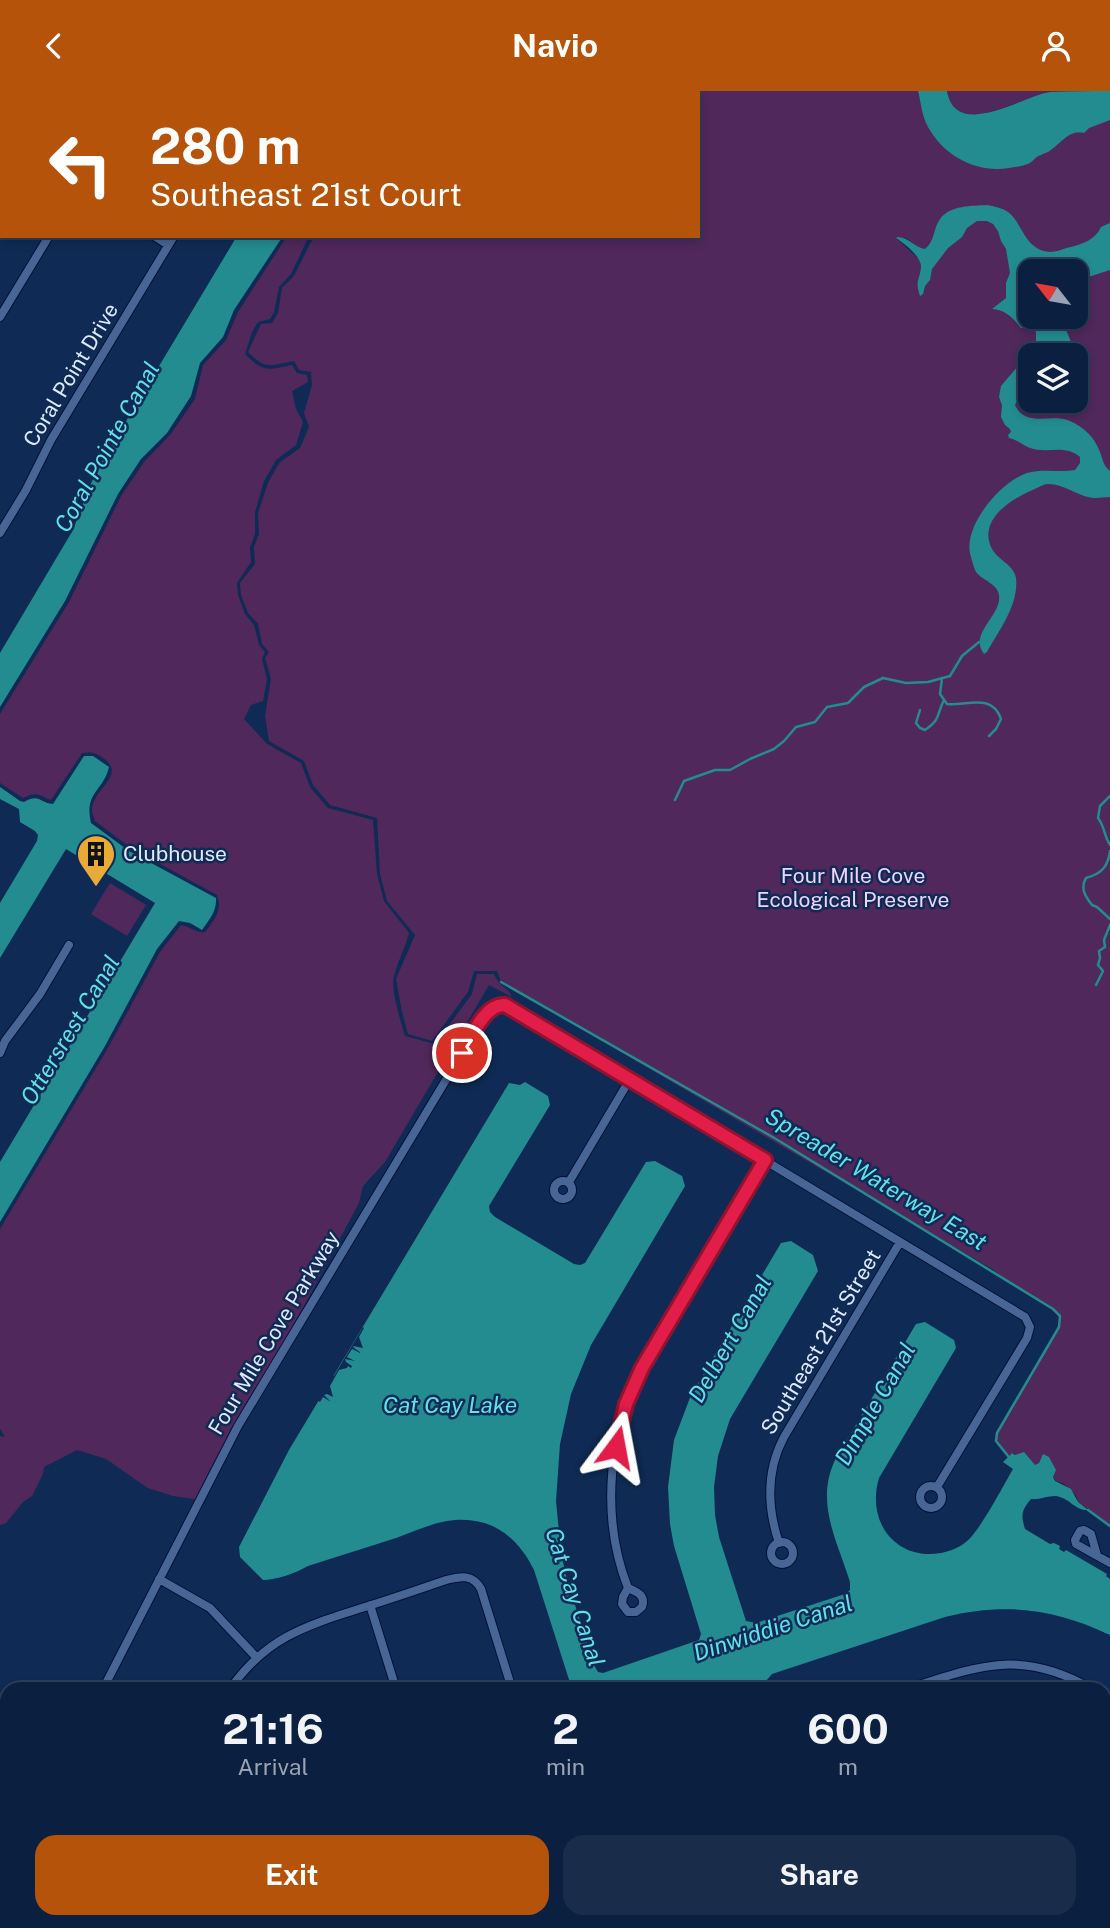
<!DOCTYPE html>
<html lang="en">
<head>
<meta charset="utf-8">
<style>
	:root { --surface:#0b2040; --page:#192d4b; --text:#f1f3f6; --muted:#9aa3b1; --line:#2b3e59; --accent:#b45309 }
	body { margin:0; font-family:"Public Sans",sans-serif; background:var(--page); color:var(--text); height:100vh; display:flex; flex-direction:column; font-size:26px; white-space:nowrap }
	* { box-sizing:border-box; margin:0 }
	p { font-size:23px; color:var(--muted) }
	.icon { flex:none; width:38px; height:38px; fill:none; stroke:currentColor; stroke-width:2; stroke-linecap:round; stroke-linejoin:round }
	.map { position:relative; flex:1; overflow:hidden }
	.drawer { position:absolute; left:0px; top:1591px; width:1111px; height:247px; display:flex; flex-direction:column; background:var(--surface); border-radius:21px 21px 0 0; box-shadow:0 4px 10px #0003,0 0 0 2px var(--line) }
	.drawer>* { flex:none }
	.banner { position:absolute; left:0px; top:0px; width:700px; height:147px; box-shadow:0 4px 10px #0003,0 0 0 2px var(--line); background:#b45309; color:#fff; overflow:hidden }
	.needle { width:46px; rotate:301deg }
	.controls { position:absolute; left:1018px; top:168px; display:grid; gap:14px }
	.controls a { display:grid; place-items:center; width:70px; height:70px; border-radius:14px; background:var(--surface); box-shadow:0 4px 10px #0003,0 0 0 2px var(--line); font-size:35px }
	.pin { position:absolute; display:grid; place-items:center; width:60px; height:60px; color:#fff; margin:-30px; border:4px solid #fff; border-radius:50%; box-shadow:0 2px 7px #0007 }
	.me { position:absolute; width:77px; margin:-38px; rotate:13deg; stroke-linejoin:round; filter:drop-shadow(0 0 5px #0008) }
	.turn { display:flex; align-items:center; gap:24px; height:147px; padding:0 35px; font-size:32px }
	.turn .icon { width:91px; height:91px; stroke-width:2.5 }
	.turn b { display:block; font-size:49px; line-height:60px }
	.eta { display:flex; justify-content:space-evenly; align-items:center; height:119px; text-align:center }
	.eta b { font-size:42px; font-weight:700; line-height:49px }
	.button { display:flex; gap:14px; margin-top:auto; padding:14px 35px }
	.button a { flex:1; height:80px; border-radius:21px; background:var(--accent); color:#fff; font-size:28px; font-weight:700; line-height:80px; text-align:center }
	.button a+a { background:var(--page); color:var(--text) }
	header { display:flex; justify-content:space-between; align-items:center; height:91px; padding:0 35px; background:var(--accent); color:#fff; font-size:32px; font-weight:700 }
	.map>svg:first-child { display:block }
	.green { fill:#50285b; fill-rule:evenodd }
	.water { fill:#238c90 }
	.pier { fill:#0f2b55 }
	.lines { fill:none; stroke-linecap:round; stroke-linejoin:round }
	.stream { stroke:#238c90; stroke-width:2.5 }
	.minor-casing { stroke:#001139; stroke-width:10 }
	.minor { stroke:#486695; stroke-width:8 }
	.route-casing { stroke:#92132f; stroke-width:18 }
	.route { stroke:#e11d48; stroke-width:12 }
	.labels { text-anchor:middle; stroke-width:5; stroke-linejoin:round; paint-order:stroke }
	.street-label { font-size:21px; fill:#dee9fa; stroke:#0f2b55 }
	.poi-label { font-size:21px; fill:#dee9fa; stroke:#0f2b55; text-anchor:start }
	.park-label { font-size:21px; fill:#f0d4f8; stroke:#0f2b55 }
	.water-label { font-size:23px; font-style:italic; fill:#5ee2e7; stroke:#0f2b55 }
</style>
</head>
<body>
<header><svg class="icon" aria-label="back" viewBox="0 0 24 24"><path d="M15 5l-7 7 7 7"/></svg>Navio<svg class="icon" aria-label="person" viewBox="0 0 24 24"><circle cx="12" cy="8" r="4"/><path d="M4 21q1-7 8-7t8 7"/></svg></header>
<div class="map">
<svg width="1110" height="1837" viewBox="0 0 1110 1837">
	<rect width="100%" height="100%" fill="#0f2b55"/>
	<!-- green -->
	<path class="green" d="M525,0H918C925,35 936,51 965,71L1017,12C994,20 954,38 947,0H1110V1435L1078,1411L1076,1404L1064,1393L1056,1390L1041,1367L1039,1373L1034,1374L1030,1369L1012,1362L1008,1365L996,1350L997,1342L1059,1236L1060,1225L1053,1218L1010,1192L992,1178L501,891L497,880H474L468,901L432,950L408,943L402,921L396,888L415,844L387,810L380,783L377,727L330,714L313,694L304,670L269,650L265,625L271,588L265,567L269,561L262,553L258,533L248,522L241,504L240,492L255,473L254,456L259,443L258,422L268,392L279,372L300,357L309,336L304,322L312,294L311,281L299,279L294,270C270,274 267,280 248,261L261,233L272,232L278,222L282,197L294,185L314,145H698V2H524ZM955,118L921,175L920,169L897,148L906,147L920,157L925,158C942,144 931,130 955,118ZM1031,180H1076V226H1031ZM1031,264H1076V310H1031Z
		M287,145H309L291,183L279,196L274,221L270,228L258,231L252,241L245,263C264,282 267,279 292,274L297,282L307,284L308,291L292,300L296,318L303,331L296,354L276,369L264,390L255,421V443L250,456L251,471L237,492L238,504L245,523L254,534L259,554L265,561L262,568L267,588L263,610L251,614L244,628L267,653L301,672L310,696L328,717L373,729L377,783L384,810L409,842C405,857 398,870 394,885C390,897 401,931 405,945L435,953L472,903L477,883H494C500,897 507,895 512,906L489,894L385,1071L363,1095L359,1112L200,1409L173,1405L148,1397L106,1368L77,1359L44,1376L43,1383L32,1405L23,1411L6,1432L0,1434V1345L5,1346L0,1338V1138L108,957L160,861L181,834C189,835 198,843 205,841C214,830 223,819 217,804L131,757L95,730C94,727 92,723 92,719C92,698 128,684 103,667C95,661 91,661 82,662L51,709C38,704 37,700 23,707L0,692V623L69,511L121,405L144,371L170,344L195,308L203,274L226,249L238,221Z
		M110,792L146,814L127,845L91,823Z"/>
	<!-- water -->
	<path class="water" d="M918,0H947C956,50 1023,5 1050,1C1069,0 1091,0 1110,0V29L1089,37L1084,42C1069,38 1060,54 1048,61C1047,61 1039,65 1038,65C1035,67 1033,70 1030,72C1024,75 1016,76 1009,77C976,82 945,66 928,36C922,25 921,12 918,0Z
		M987,114C994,115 1002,117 1008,121C1023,132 1024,159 1050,161C1058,161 1064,157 1071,156C1083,153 1096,148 1101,136L1110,132V179L1076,190V180H1031V226H1061L1077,266L1072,264L1068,260L1061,258L1043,264H1031V281L1026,290L1027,295L1031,297V303C1023,303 1018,307 1015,314C1026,337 1051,322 1070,330C1084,336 1095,347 1100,361C1103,369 1103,374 1110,380V406C1103,406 1095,408 1088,406C1075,403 1062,392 1047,393C1041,394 1034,399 1028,401C1007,411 978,431 992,458C998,469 1014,474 1016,487C1019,514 999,539 987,561L984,563C968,542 1002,525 999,504C998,493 982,489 976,481C974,477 972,470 971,466C961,437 1000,391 1027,382C1043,377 1059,382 1075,379L1080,372V366C1065,353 1047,363 1030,357C1022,354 1018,349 1009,347L1008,344L1011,341L1010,338L1005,334L1001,326L1002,314L999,306L1001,295L1023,269L1029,257L1036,251V241L1026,232L1024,233V237H1021C1013,227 1006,219 992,218L1006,207V192L1010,182L1006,158L1001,150L998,140L993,133L987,130H977L967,137L962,146L948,157L932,178L930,189L925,195L923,203L920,205C915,189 919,191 921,177C922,166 905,153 896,147L898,146C910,147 914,156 925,158C935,150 933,138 940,128C950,114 972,115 987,114Z
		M237,145H283L234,219L223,246L200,272L191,305L167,342L141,368L118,403L65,510L0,616V562L73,439L88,399L98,377Z
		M84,665H93L109,676C103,701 84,701 91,732L129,760L216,807C217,820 209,829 202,839L190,832L179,830L157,858L105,955L0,1131V1071L155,812L66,758L0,867V812L37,750L38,744L35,740L20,731L19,718L0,708V696L20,710L24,711C40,702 39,712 53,713Z
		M525,991L548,1005L550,1014L489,1115L490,1121L495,1126L574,1173L580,1174L585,1172L646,1071L655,1070L682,1085L685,1095L591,1254L571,1303L560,1353L556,1410L561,1462L567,1489L595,1576L598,1581L603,1582L699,1549L701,1543L674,1455L670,1433L668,1396L674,1349L691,1304L781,1152L791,1150L813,1164L818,1180L730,1328L718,1365L714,1396L715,1424L719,1446L746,1530L756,1532L845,1503L850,1499V1491C837,1449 815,1412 835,1369L916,1233L925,1231L954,1249L956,1257L879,1387C866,1430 895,1470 941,1462C950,1460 959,1457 966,1451C980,1440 1003,1395 1013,1378L1003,1371L1012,1362L1015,1364L1024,1361L1035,1374L1039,1372L1043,1363L1049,1366L1056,1379L1053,1386L1055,1390L1071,1398L1078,1411L1088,1419C1075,1420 1069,1406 1055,1405C1047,1405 1039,1409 1031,1408C1021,1420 1021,1424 1025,1438L1050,1453L1054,1452L1060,1455L1059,1458L1064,1461L1066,1459L1107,1483L1106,1485L1110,1488V1544C1055,1518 1005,1511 945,1526L772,1583L766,1590L767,1598H572L534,1479C517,1444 488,1423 447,1430C430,1433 412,1441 396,1447C367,1456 337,1466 308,1475C296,1482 276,1489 263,1489L240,1466L239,1456L289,1359L509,992L520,994Z
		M827,1830L830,1837H702L704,1831Z
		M991,1831H1072L1083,1837H1002Z"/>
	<!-- pier -->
	<path class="pier" d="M363,1236L364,1237L359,1246L363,1257L353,1255L354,1257L360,1261V1262L352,1258L347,1266L355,1270L345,1268L346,1271L352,1275L351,1277L348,1275L347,1277L339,1279L330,1295L333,1306L327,1303L324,1304L331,1311L323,1306L320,1311L317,1309L323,1299L322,1297L325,1293H326L332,1284L334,1285Z"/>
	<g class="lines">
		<!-- stream -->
		<path class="stream" d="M29,2L30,0
			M2,48V52
			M942,587L940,603L947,613C968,615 992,602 1001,628L996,638L989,645
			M920,619L916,632L920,637L925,639C941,628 936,625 944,609
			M1110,705L1100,715L1098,727C1105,736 1104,745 1110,754
			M675,709L684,690L715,679H730L750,668L774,658L784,650L796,636L815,631L827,616L848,612L864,596L883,587L906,592L928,591L950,585L962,565L979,551
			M1110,760C1108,776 1101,783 1086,787C1080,797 1085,805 1092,814L1097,816L1110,828
			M501,891L776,1048L1053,1218L1060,1225L1059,1236L997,1342L996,1350L1008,1365
			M1096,894L1103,880L1098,874L1100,867L1099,860L1105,856L1104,849L1110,834
			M1088,1419L1110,1435"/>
		<defs>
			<path id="minor" d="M260,2L261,0
				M154,145L168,154
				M0,226L49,145
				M0,442L26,399L51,349L174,145
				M0,962L5,950L40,903L69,854
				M554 1099a9 9 0 1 1 18 0a9 9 0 1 1-18 0Z
				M569,1091L630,988
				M920 1406a11 11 0 1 1 22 0a11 11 0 1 1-22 0Z
				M771 1462a11 11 0 1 1 22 0a11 11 0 1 1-22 0Z
				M779,1452C767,1416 766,1380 784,1346L900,1151
				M1097,1464L1091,1443L1084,1439L1080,1440L1075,1449L1076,1453L1110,1472
				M159,1488L210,1517L257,1567
				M628,1497C599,1423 609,1335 647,1266L765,1069
				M628,1497C638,1501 646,1505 642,1516L636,1521H628L622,1513L623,1506Z
				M370,1514L396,1598
				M103,1598L238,1335L485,924C493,913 502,912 513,918L1025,1226L1030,1236L1027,1247L937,1396
				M230,1598C268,1544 309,1534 368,1515C394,1507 420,1498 446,1489C461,1485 473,1483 481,1498L512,1598
				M907,1598C978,1575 1021,1557 1092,1598
				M1104,1605L1110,1608
				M0,1647L7,1652
				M1104,1786L1110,1790
				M0,1798L7,1784
				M126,1830L137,1837
				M894,1830L900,1837
				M230,1837L233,1830
				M355,1837L358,1830
				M479,1837L482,1830
				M637,1837L640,1830"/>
		</defs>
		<!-- minor casing -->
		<use href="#minor" class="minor-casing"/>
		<!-- minor -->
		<use href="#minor" class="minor"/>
	</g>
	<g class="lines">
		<defs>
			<path id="route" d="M462,962C471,947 485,912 505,914L765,1069L642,1277L626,1313L616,1356"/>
		</defs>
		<!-- route casing -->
		<use href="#route" class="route-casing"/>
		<!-- route -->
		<use href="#route" class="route"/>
	</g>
	<!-- icons -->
	<defs>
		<symbol id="building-pin" viewBox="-11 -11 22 30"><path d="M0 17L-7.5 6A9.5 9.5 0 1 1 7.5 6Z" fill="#e9ab38" stroke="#0f2b55"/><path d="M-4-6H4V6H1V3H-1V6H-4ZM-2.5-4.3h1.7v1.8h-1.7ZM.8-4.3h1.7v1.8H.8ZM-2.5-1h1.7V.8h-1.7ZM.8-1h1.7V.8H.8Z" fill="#111"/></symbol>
	</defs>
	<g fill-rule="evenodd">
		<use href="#building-pin" x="74" y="741" width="44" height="60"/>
	</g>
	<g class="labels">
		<!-- street labels -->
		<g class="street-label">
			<text transform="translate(71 284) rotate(-59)" y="7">Coral Point Drive</text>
			<text transform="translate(274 1242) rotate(-59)" y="7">Four Mile Cove Parkway</text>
			<text transform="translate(821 1251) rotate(-59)" y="7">Southeast 21st Street</text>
		</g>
		<!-- poi labels -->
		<g class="poi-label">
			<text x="123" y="770">Clubhouse</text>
		</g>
		<!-- park labels -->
		<g class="park-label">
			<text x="853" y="792">Four Mile Cove<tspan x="853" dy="24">Ecological Preserve</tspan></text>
		</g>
		<!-- water labels -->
		<g class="water-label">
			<text transform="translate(107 356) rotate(-61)" y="8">Coral Pointe Canal</text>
			<text transform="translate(70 939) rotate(-59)" y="8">Ottersrest Canal</text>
			<text transform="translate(876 1088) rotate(31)" y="8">Spreader Waterway East</text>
			<text transform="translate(730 1248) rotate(-60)" y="8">Delbert Canal</text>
			<text transform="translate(875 1313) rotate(-60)" y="8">Dimple Canal</text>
			<text x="450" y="1322">Cat Cay Lake</text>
			<text transform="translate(575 1506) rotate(72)" y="8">Cat Cay Canal</text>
			<text transform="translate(773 1537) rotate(-18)" y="8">Dinwiddie Canal</text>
		</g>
	</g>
</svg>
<div class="controls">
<a><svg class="needle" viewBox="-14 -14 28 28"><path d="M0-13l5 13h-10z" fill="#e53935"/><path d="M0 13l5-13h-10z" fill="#9aa3b1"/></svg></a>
<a><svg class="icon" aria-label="layers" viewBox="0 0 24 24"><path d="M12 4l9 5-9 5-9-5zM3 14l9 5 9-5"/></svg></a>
</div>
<div class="pin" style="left:462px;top:962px;background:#d93025"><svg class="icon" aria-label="arrive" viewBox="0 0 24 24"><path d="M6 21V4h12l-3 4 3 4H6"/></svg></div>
<svg class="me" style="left:616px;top:1356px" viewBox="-20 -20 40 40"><path d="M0-17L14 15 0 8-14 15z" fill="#e11d48" stroke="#fff" stroke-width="4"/></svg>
<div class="banner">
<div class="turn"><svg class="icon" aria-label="left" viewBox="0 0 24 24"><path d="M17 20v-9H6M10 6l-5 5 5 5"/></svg><div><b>280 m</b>Southeast 21st Court</div></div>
</div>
<section class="drawer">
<div class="eta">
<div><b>21:16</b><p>Arrival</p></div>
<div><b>2</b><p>min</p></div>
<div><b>600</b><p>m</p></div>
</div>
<div class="button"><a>Exit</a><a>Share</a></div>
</section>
</div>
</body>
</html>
